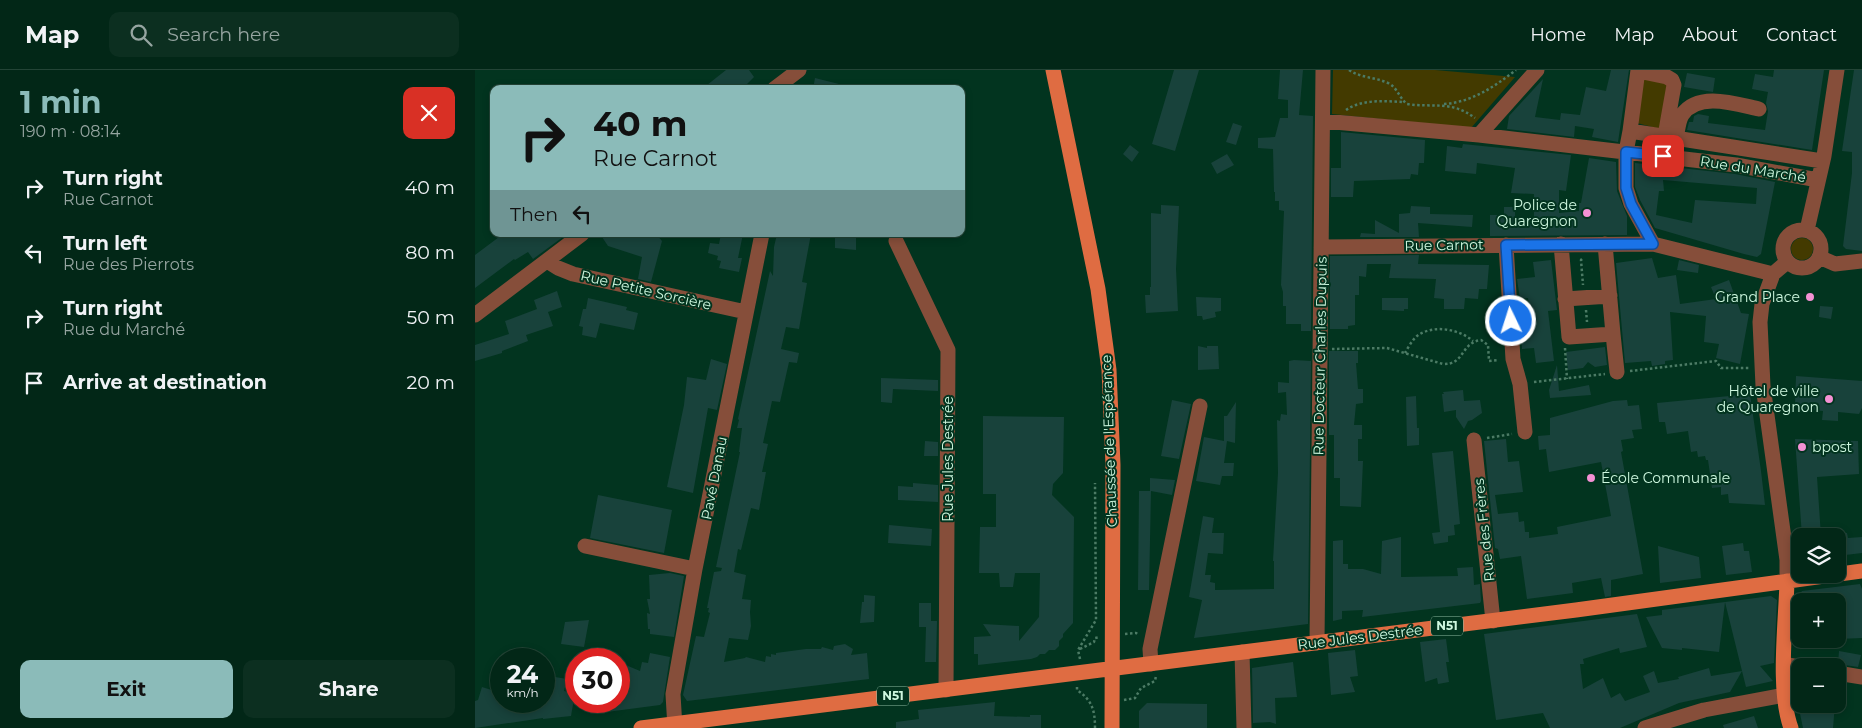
<!DOCTYPE html>
<html lang="en">
<head>
<meta charset="utf-8">
<style>
	:root { --surface:#022717; --page:#0c2f20; --text:#f1f3f6; --muted:#96a5a1; --line:#234436; --accent:#8bbbb9 }
	body { margin:0; font-family:Montserrat,sans-serif; background:var(--page); color:var(--text); height:100vh; display:flex; flex-direction:column; font-size:19px; white-space:nowrap }
	* { box-sizing:border-box; margin:0 }
	p { font-size:16px; color:var(--muted) }
	.icon { flex:none; width:28px; height:28px; fill:none; stroke:currentColor; stroke-width:2; stroke-linecap:round; stroke-linejoin:round }
	.map { position:relative; flex:1; overflow:hidden }
	.details { display:flex; flex-direction:column; background:var(--surface); width:475px }
	.details>* { flex:none }
	.top-card { position:absolute; left:15px; top:15px; width:475px; height:152px; border-radius:10px; box-shadow:0 2px 8px #0003,0 0 0 1px var(--line); background:#8bbbb9; color:#111; overflow:hidden }
	.controls { position:absolute; left:1316px; top:458px; display:grid; gap:10px }
	.controls a { display:grid; place-items:center; width:55px; height:55px; border-radius:10px; background:var(--surface); box-shadow:0 2px 8px #0003,0 0 0 1px var(--line); font-size:25px }
	.speed { position:absolute; left:15px; top:578px; display:flex; gap:10px; font-size:25px; font-weight:700; text-align:center }
	.speed>* { display:grid; place-content:center; width:65px; height:65px; border-radius:50%; background:var(--surface); box-shadow:0 2px 8px #0003,0 0 0 1px var(--line); line-height:1 }
	.speed small { font-size:12px; font-weight:400 }
	.speed .limit { border:8px solid #d22; background:#fff; color:#111 }
	.pin { position:absolute; display:grid; place-items:center; width:42px; height:42px; color:#fff; margin:-21px; border-radius:10px; box-shadow:0 2px 8px #0006 }
	.me { position:absolute; width:55px; margin:-28px; rotate:356deg; stroke-linejoin:round; filter:drop-shadow(0 0 4px #0008) }
	.turn { display:flex; align-items:center; gap:18px; height:105px; padding:0 20px; font-size:22px }
	.turn .icon { width:65px; height:65px; stroke-width:2.5 }
	.turn b { display:block; font-size:35px; line-height:42px }
	.then { display:flex; align-items:center; height:48px; padding:0 20px; background:#0003; gap:10px; font-size:19px }
	.round { display:grid; place-items:center; flex:none; width:52px; height:52px; border-radius:10px; background:var(--page) }
	.summary { display:flex; align-items:center; justify-content:space-between; height:85px; padding:0 20px }
	h1 { font-size:30px; font-weight:700; line-height:38px; color:var(--accent) }
	.cta { display:flex; gap:10px; margin-top:auto; padding:10px 20px }
	.cta a { flex:1; height:58px; border-radius:10px; background:var(--accent); color:#111; font-size:20px; font-weight:700; line-height:58px; text-align:center }
	.cta a+a { background:var(--page); color:var(--text) }
	ul { padding:0; list-style:none }
	li { display:flex; align-items:center; gap:15px; height:65px; padding:0 20px }
	li div { flex:1 }
	li b { display:block; font-size:19px }
	li em { font-style:normal }
	header { display:flex; align-items:center; gap:30px; box-sizing:border-box; height:70px; padding:0 25px; background:var(--surface); border-bottom:1px solid var(--line) }
	header strong { font-size:24px }
	nav { display:flex; gap:28px; margin-inline-start:auto; font-size:18px }
	.search { width:350px; height:45px; background:var(--page); display:flex; align-items:center; gap:12px; box-sizing:border-box; padding:0 18px; border-radius:10px; color:var(--muted); font-size:19px }
	main { display:flex; flex:1; min-height:0 }
	.map>svg:first-child { display:block }
	.green { fill:#433a00 }
	.building { fill:#18423b; fill-rule:evenodd }
	.lines { fill:none; stroke-linecap:round; stroke-linejoin:round }
	.path { stroke:#4c7b65; stroke-width:2.5; stroke-dasharray:2.5 2.5; stroke-linecap:butt }
	.minor { stroke:#864e3a; stroke-width:15 }
	.major { stroke:#df6c42; stroke-width:15 }
	.route-casing { stroke:#114b97; stroke-width:12 }
	.route { stroke:#1a73e8; stroke-width:9 }
	.poi-dot { fill:#f491d4; stroke:#02341f; stroke-width:2 }
	.labels { text-anchor:middle; stroke-width:4; stroke-linejoin:round; paint-order:stroke }
	.shield { fill:#02341f; stroke:#91bca5; stroke-width:1 }
	.shield-label { font-size:12px; font-weight:bold; fill:#cef7df }
	.street-label { font-size:14px; fill:#cef7df; stroke:#02341f }
	.poi-label { font-size:14px; fill:#cef7df; stroke:#02341f; text-anchor:end }
</style>
</head>
<body>
<header>
<strong>Map</strong>
<div class="search"><svg class="icon" aria-label="search" viewBox="0 0 24 24"><circle cx="10" cy="10" r="6"/><path d="M15 15l6 6"/></svg>Search here</div>
<nav><a>Home</a><a>Map</a><a>About</a><a>Contact</a></nav>
</header>
<main>
<section class="details">
<div class="summary"><div><h1>1 min</h1><p>190 m · 08:14</p></div><a class="round" style="background:#d93025;color:#fff"><svg class="icon" aria-label="close" viewBox="0 0 24 24"><path d="M6 6l12 12M18 6L6 18"/></svg></a></div>
<ul>
<li><svg class="icon" aria-label="right" viewBox="0 0 24 24"><path d="M7 20v-9h11M14 6l5 5-5 5"/></svg><div><b>Turn right</b><p>Rue Carnot</p></div><em>40 m</em></li>
<li><svg class="icon" aria-label="left" viewBox="0 0 24 24"><path d="M17 20v-9H6M10 6l-5 5 5 5"/></svg><div><b>Turn left</b><p>Rue des Pierrots</p></div><em>80 m</em></li>
<li><svg class="icon" aria-label="right" viewBox="0 0 24 24"><path d="M7 20v-9h11M14 6l5 5-5 5"/></svg><div><b>Turn right</b><p>Rue du Marché</p></div><em>50 m</em></li>
<li><svg class="icon" aria-label="arrive" viewBox="0 0 24 24"><path d="M6 21V4h12l-3 4 3 4H6"/></svg><div><b>Arrive at destination</b></div><em>20 m</em></li>
</ul>
<div class="cta"><a>Exit</a><a>Share</a></div>
</section>
<div class="map">
<svg width="1387" height="658" viewBox="0 0 1387 658">
	<rect width="100%" height="100%" fill="#02341f"/>
	<!-- green -->
	<path class="green" d="M858,0H960L1040,7L996,58L857,44Z
		M1168,9L1194,11L1185,59L1162,53Z
		M1316 179a11 11 0 1 1 22 0a11 11 0 1 1-22 0Z"/>
	<!-- building -->
	<path class="building" d="M251,0H274L279,7L267,19H227Z
		M699,0H724L700,81L677,74Z
		M805,0H828L824,45L838,46L836,261H826V254H811V236H808V222L806,215L809,141L804,140V131H800V122H799L798,79L783,78V68L800,67L805,48H813V30L803,29Z
		M1136,0H1154L1143,72L1117,67L1119,59L1100,56L1099,67L1032,59L1034,46L1068,9L1060,47L1085,50L1086,43L1105,45L1111,17L1131,21Z
		M1299,0H1349L1337,80L1212,60L1214,52H1218L1219,46L1223,44L1234,46L1233,53L1290,60L1293,41L1291,33L1293,22L1277,19L1280,4L1298,7Z
		M1379,0H1387V181L1371,179L1368,176L1377,103V82L1367,81Z
		M1212,3L1240,8L1238,22L1209,17Z
		M340,8L368,15V19H338Z
		M758,53L767,56L761,75L751,72Z
		M866,62L950,70L949,93H944L943,105L936,104L935,109L879,111L878,127H856V98H866Z
		M988,74L1096,85L1091,121L1084,120V143L1104,141V133H1106L1114,88L1141,92L1142,121L1152,146V165L1015,166V145H1029V137H1040V151H1059V124L1036,123L1040,98L1002,93L1001,104L970,101L972,76L987,78Z
		M655,75L664,82L657,92L648,84Z
		M752,84L759,95L742,104L736,93Z
		M1160,93L1260,104L1300,112L1286,184L1282,187L1269,184L1180,158L1165,130L1160,117ZM1188,110L1282,118L1281,134L1220,130L1217,153L1181,145L1184,121H1189Z
		M686,135L704,136L701,199L703,241L671,243L670,225H675V217H676V143L686,144Z
		M936,136L955,137V144L998,145L997,157L943,153L944,167H885L886,163L900,164V150L924,163V144L935,143Z
		M22,164H92L58,189L53,182L40,190L39,189L0,218V185L24,167Z
		M125,164H181L187,171L176,212L163,209L167,187L133,176Z
		M246,164H268L263,188H267L264,202L244,198L246,191L242,190L243,186L233,183L235,173L244,174Z
		M302,164H336L327,212L332,213L324,259L311,257L306,279L324,283L322,293L314,292L305,332L297,331L288,373L293,374L287,402H291L284,440L276,438L266,480L263,479L259,502L271,505L267,529L276,530L275,542L276,556L273,570L254,568L249,592L270,588L271,587L290,592L291,586L296,587V584L301,585V583L331,579H346L347,577L358,580L359,576L370,574L378,579L376,585L392,583L394,609L212,631L208,625L221,566L229,567L235,543L233,542L234,538H232L239,502L246,501L247,498L241,497L265,382H264L267,358H262L264,350L263,349L295,201L298,206L299,177Z
		M369,164H381V180L360,178V166L369,168Z
		M944,185L943,194L1014,195L1012,219H1004L1003,229L990,228L989,239H969V229L959,228L961,209L914,208L916,194H892L891,207L884,206V225H880V255L873,256V259H855V186Z
		M1177,188L1183,208L1201,205L1205,234L1241,229L1236,217L1254,210L1266,243L1274,244L1265,294L1241,288L1244,274L1229,272L1231,246L1195,242L1198,290L1190,291V294L1177,296L1176,291L1150,293L1141,193Z
		M1076,190L1082,240L1073,241L1079,291L1061,293L1059,278L1047,279L1046,260L1057,259L1053,228L1045,229L1042,209L1060,207L1058,192Z
		M1204,190L1224,195L1223,203L1202,200Z
		M82,221L87,237L73,242L78,256L51,265L53,271L27,281V283L0,291V275L34,264L30,251L62,239L59,230Z
		M721,227L746,228V241L740,242L741,247L728,250L727,246H722Z
		M113,228L152,237L151,240L163,243L159,260L125,253L121,268L107,265L108,257L104,256L108,239H111Z
		M907,228H933V239H929V241L907,240Z
		M1345,236L1358,237L1356,249L1344,247Z
		M723,276L732,278V276H743L744,299L723,300Z
		M1130,277L1132,295L1120,297L1113,292L1108,298L1093,300L1091,282Z
		M854,281H883V293H881L883,319H888V333L881,334L879,355H887V369H883V391H888L886,437L865,436V408H859V365H854Z
		M236,289L252,294L242,340L233,338L218,423L192,417L209,335L212,307L231,310Z
		M819,290L836,291L833,554L719,568L727,530L714,527L728,446L739,448L737,463H749L748,484L733,483L730,505H736L735,512L740,513V520L799,519V491H798L803,403L802,350L805,351L806,344L812,345L811,322L803,323V312L814,313V291Z
		M1082,295L1084,321L1114,315L1116,325L1075,328L1074,320Z
		M1321,306L1387,311V338L1384,344L1363,342V351L1347,350L1348,341L1327,339L1325,335L1320,334Z
		M406,308L463,310V321L418,319L417,333L406,332Z
		M988,320L989,331L1005,330L1007,343L997,350L993,351L989,359L981,347V340L969,342L967,324H969L968,322Z
		M1275,324L1286,401L1290,435L1254,433L1253,424L1246,425V417L1237,418L1233,390H1231L1230,386L1223,387L1222,381L1216,382L1213,361L1192,364L1190,352H1184L1182,333Z
		M941,326L942,358H944V375L932,376L931,327Z
		M697,330L716,334L704,389L686,386Z
		M1152,330L1153,336L1164,335L1167,359L1157,360L1159,368L1146,370L1148,381L1146,382L1168,504L1136,510V526L1130,527L1126,508L1097,513L1098,523L1052,529L1046,486L1025,489L1023,479L1020,478L1009,371L1031,369L1033,392L1044,391L1048,422L1020,425L1023,444L1043,442L1044,452L1049,451L1050,462H1054V468L1083,464L1082,457L1136,446L1126,392L1074,402L1071,379L1064,380L1063,366L1075,365V348L1138,331Z
		M761,332L760,373L752,371L749,393H759L758,406H747L745,415L721,411L729,367L749,371V346H752Z
		M508,346L589,347L588,403L578,414L577,425L599,447L598,553L588,564V567L584,571V576L580,580H574L570,584H565L562,587L556,589L503,595V584H499V567L516,566L508,554L544,556V571L564,547L565,503H540L538,517H525L524,503H504L505,457H521V424H508Z
		M1320,369L1383,371L1384,404L1342,407L1346,466H1327Z
		M450,371L463,372V386H449Z
		M978,381L985,454L979,455L980,465L973,466V472L959,474L957,463L965,462L957,383Z
		M675,408L700,410L697,425L676,421L674,520H663L664,421H675Z
		M438,413L463,415V432L423,430V416L438,417Z
		M123,425L197,440L189,483L115,468Z
		M414,455L457,459L456,476L413,473Z
		M1362,463H1372L1373,468L1387,467V483L1362,486Z
		M926,467V507L983,506L982,498L998,497L999,515L1005,514L1006,531L1005,533L887,547L888,540L867,541V549L858,551V471L868,470V494H873V499H888L906,504L907,471Z
		M1268,473L1269,481H1274L1277,502L1251,505L1247,476Z
		M1183,476L1224,487L1226,508L1185,513Z
		M195,503L209,506L199,567L175,564V559H173L172,543L175,544L172,529H175L174,505Z
		M1385,514L1387,519V568L1362,569V531H1320L1327,521Z
		M389,525L400,526L399,552L385,553L387,532H389Z
		M1296,526L1302,530L1299,593L1285,596L1298,611L1271,617L1267,601L1255,622L1204,633L1145,658H1075L1068,643L1021,650L1009,564L1162,544L1172,577L1145,583L1144,578L1108,589L1109,594H1105L1108,619L1128,608L1136,628L1145,623L1150,631L1175,622L1168,606L1179,601L1183,613L1204,609L1203,607L1234,598L1236,606L1267,601L1250,532Z
		M1250,532L1244,582L1207,578V580L1187,578L1171,547L1187,545V540Z
		M444,533H456V551H462L461,592H450L451,557H444Z
		M114,550L109,577L86,574L90,552Z
		M971,569L974,592H971L974,612L963,614L962,608L950,612L945,572Z
		M880,580L883,606L875,607L880,622L856,625L853,583Z
		M1364,581L1386,585L1383,597L1363,594Z
		M175,583L195,587L188,632L185,635L124,643L123,631H144V611L146,593L165,601L167,592L173,593Z
		M818,592L822,627L800,628L801,654L795,652L778,653L777,598Z
		M74,606L92,609L89,621L100,623L96,646L68,649V648L0,658V631L3,630L7,617L26,623V631H69Z
		M520,632L519,646L555,647V645H566V658H421V652L444,649L443,640Z
		M672,633L732,634V658H664V641Z
		M1323,634H1360L1358,658H1328Z
		M1279,646L1283,658H1249L1248,655Z"/>
	<g class="lines">
		<!-- path -->
		<path class="path" d="M874,0C886,8 900,7 913,13C923,18 924,28 932,34C958,38 976,30 1000,48
			M969,34C997,32 1019,17 1041,0
			M871,40C887,29 909,31 928,32
			M1107,189L1106,190L1108,215
			M1111,240L1112,252
			M1090,278L1092,309
			M857,279L912,278L968,294C990,295 985,273 1006,270L1013,275L1014,291L1024,290
			M930,283C933,278 937,270 942,266C958,254 984,259 998,271
			M1155,301L1241,291L1246,298H1275
			M1059,312L1130,304
			M1012,368L1037,364
			M650,564L661,563L664,565
			M605,579L619,572L620,568L625,567
			M605,589L603,580L621,550L620,413
			M602,617V620C617,630 620,640 620,658
			M649,630L660,628L666,618L680,611L681,606"/>
		<!-- minor -->
		<path class="minor" d="M1163,0L1155,61L1151,82V118L1156,134L1178,174
			M1163,1L1192,7L1197,10L1199,15L1190,66
			M299,19L324,0
			M848,51L1004,65L1062,0
			M1155,61L1347,91
			M1004,65L1261,95L1343,110
			M1201,68C1203,60 1203,52 1207,45C1223,21 1261,34 1284,39
			M1308 179a19 19 0 1 1 38 0a19 19 0 1 1-38 0Z
			M1332,160L1349,86L1362,0
			M421,171L473,280L471,620
			M1086,174L1094,267L1138,264L1130,174
			M1031,175L1038,289L1045,314L1050,362
			M846,177L1178,174L1298,204
			M1344,187L1360,194L1387,191
			M72,191L83,198L98,204L271,242
			M1312,192L1298,204L1287,234L1285,252L1288,316L1312,490V511
			M1090,229L1135,226
			M0,245L107,164
			M1138,264L1142,302
			M999,370L1018,551
			M110,476L220,499
			M842,573L848,0
			M767,582L769,658
			M676,594L675,579L725,336
			M1309,594L1325,597
			M1362,603L1387,607
			M200,658L198,624L220,499L287,164
			M1170,658L1229,640L1310,625"/>
		<!-- major -->
		<path class="major" d="M578,0L623,219L634,300L638,395L637,658
			M1312,511C1311,553 1302,620 1316,658
			M166,658L1101,540L1387,501"/>
	</g>
	<g class="lines">
		<defs>
			<path id="route" d="M1036,251L1031,175L1178,174L1156,134L1151,118V82L1188,86"/>
		</defs>
		<!-- route casing -->
		<use href="#route" class="route-casing"/>
		<!-- route -->
		<use href="#route" class="route"/>
	</g>
	<!-- markers -->
	<g class="poi-dot">
		<circle cx="1112" cy="143" r="5"/>
		<circle cx="1335" cy="227" r="5"/>
		<circle cx="1354" cy="329" r="5"/>
		<circle cx="1327" cy="377" r="5"/>
		<circle cx="1116" cy="408" r="5"/>
	</g>
	<g class="labels">
		<!-- shield labels -->
		<g class="shield">
			<rect x="956" y="546.5" width="32" height="19" rx="4"/>
			<rect x="402" y="616.5" width="32" height="19" rx="4"/>
		</g>
		<g class="shield-label">
			<text x="972" y="560">N51</text>
			<text x="418" y="630">N51</text>
		</g>
		<!-- street labels -->
		<g class="street-label">
			<text transform="translate(1278 99) rotate(9)" y="5">Rue du Marché</text>
			<text transform="translate(969 175) rotate(-1)" y="5">Rue Carnot</text>
			<text transform="translate(171 220) rotate(13)" y="5">Rue Petite Sorcière</text>
			<text transform="translate(845 286) rotate(-89)" y="5">Rue Docteur Charles Dupuis</text>
			<text transform="translate(634 371) rotate(-92)" y="5">Chaussée de l'Espérance</text>
			<text transform="translate(473 389) rotate(-90)" y="5">Rue Jules Destrée</text>
			<text transform="translate(239 408) rotate(-79)" y="5">Pavé Danau</text>
			<text transform="translate(1009 460) rotate(-96)" y="5">Rue des Frères</text>
			<text transform="translate(885 567) rotate(-7)" y="5">Rue Jules Destrée</text>
		</g>
		<!-- poi labels -->
		<g class="poi-label">
			<text x="1102" y="140">Police de<tspan x="1102" dy="16">Quaregnon</tspan></text>
			<text x="1325" y="232">Grand Place</text>
			<text x="1344" y="326">Hôtel de ville<tspan x="1344" dy="16">de Quaregnon</tspan></text>
			<text x="1337" y="382" text-anchor="start">bpost</text>
			<text x="1126" y="413" text-anchor="start">École Communale</text>
		</g>
	</g>
</svg>
<div class="controls">
<a><svg class="icon" aria-label="layers" viewBox="0 0 24 24"><path d="M12 4l9 5-9 5-9-5zM3 14l9 5 9-5"/></svg></a>
<a>+</a>
<a>−</a>
</div>
<div class="speed"><div>24<small>km/h</small></div><div class="limit">30</div></div>
<div class="pin" style="left:1188px;top:86px;background:#d93025"><svg class="icon" aria-label="arrive" viewBox="0 0 24 24"><path d="M6 21V4h12l-3 4 3 4H6"/></svg></div>
<svg class="me" style="left:1036px;top:251px" viewBox="-20 -20 40 40"><circle r="17" fill="#1a73e8" stroke="#fff" stroke-width="3"/><path d="M0-11L8 9 0 5-8 9z" fill="#fff"/></svg>
<div class="top-card">
<div class="turn"><svg class="icon" aria-label="right" viewBox="0 0 24 24"><path d="M7 20v-9h11M14 6l5 5-5 5"/></svg><div><b>40 m</b>Rue Carnot</div></div>
<div class="then">Then<svg class="icon" aria-label="left" viewBox="0 0 24 24"><path d="M17 20v-9H6M10 6l-5 5 5 5"/></svg></div>
</div>
</div>
</main>
</body>
</html>
